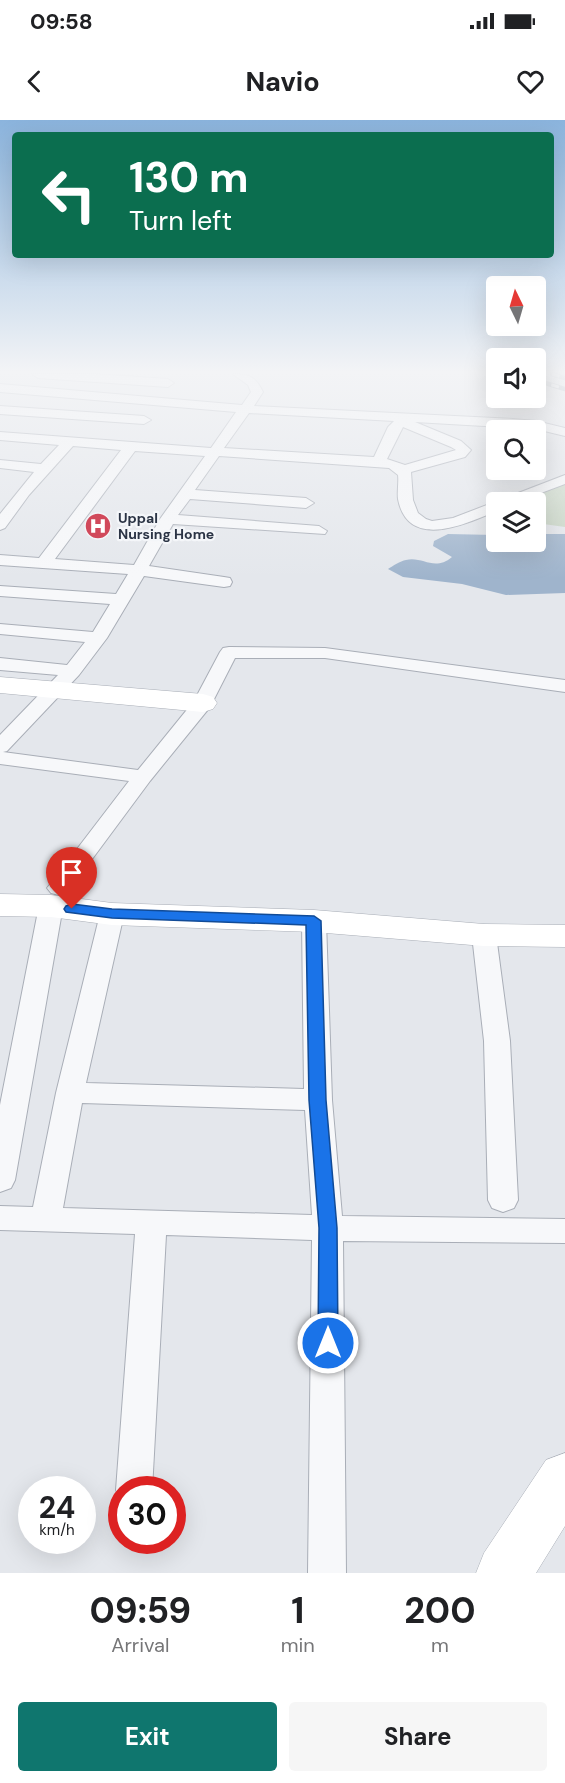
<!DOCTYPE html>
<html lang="en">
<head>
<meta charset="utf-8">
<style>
	:root { --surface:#fff; --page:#f6f6f6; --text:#202124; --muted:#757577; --accent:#0f766e }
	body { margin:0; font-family:"DM Sans",sans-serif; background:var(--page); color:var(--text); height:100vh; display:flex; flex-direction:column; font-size:22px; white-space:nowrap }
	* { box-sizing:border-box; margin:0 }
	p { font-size:20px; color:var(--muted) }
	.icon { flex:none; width:33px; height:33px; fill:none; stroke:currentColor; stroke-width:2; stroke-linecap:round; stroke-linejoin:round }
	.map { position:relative; height:1453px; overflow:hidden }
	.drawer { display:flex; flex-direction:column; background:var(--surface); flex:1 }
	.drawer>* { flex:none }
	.guide { position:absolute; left:12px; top:12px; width:542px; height:126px; border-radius:6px; box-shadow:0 6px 24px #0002; background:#0b6e4f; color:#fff; overflow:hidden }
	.needle { width:39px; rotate:355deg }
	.tools { position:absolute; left:486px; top:156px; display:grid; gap:12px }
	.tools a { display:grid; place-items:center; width:60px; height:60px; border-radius:6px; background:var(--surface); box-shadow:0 6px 24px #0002; font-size:30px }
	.speed { position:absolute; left:18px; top:1356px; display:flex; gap:12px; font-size:30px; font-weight:700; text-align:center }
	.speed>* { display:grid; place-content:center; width:78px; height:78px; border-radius:50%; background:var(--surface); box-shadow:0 6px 24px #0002; line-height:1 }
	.speed small { font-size:15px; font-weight:400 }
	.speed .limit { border:9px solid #d22; background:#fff; color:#111 }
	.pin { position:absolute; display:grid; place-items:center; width:51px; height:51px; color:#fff; margin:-62px -26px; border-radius:50% 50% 50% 0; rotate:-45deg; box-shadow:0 0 6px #0007 }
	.pin .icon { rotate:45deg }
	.me { position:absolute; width:66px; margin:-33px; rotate:0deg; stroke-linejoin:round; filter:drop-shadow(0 0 4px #0008) }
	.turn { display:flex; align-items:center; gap:21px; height:126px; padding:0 18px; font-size:27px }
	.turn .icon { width:78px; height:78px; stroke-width:2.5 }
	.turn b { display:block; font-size:42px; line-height:51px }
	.eta { display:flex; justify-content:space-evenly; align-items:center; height:102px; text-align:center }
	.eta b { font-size:36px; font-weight:700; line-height:42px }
	.cta { display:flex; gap:12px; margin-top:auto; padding:12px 18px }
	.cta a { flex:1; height:69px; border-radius:6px; background:var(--accent); color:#fff; font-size:24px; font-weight:700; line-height:69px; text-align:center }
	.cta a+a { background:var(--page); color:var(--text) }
	.status { display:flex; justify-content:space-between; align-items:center; height:42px; padding:0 30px; background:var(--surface); direction:ltr }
	.status svg { height:16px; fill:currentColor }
	header { display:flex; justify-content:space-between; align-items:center; height:78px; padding:0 18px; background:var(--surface); font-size:27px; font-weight:700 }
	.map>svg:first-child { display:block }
	.green { fill:#c9d6c5 }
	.water { fill:#9fb4cc }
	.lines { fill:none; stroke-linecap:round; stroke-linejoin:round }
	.street-casing { stroke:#a9aeb7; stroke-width:2 }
	.secondary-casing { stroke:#a9aeb7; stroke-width:1 }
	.street { fill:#f7f8fa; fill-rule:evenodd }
	.secondary { fill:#fff; fill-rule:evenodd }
	.rail-casing { stroke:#7d8696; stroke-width:4.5 }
	.rail { stroke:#f4f6f9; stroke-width:3; stroke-dasharray:8; stroke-linecap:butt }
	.route { fill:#1a73e8; stroke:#114b97; stroke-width:1.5 }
	.labels { text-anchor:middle; stroke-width:4.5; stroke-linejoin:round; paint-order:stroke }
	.far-poi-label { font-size:14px; font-weight:bold; fill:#2b3445; stroke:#f4f6f9; text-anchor:start }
</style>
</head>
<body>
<div class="status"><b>09:58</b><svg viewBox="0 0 49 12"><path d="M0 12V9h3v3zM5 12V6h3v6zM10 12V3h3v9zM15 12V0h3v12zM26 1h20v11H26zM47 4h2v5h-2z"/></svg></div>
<header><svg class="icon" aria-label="back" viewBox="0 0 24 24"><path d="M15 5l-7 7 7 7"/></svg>Navio<svg class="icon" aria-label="heart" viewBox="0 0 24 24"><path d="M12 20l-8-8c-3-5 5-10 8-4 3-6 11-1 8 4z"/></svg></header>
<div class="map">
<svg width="565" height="1453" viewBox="0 0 565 1453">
	<rect width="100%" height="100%" fill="#e4e7ec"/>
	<!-- green -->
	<path class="green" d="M565,364V407L536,403V382H514Z"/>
	<!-- water -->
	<path class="water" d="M448,414L496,415V422H536V414H565V473L506,475L462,464L403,457L388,449C393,446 400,441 406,440C423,436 434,452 452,437L433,426L434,421Z"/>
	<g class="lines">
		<defs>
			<path id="street" d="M32,254H95L168,259L174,263L168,267L38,258Z
				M233,254C249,254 256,257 263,272L254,286L513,299L536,301L565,308V316L536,309L415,302L461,321L471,330L465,337L411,352L413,380L418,393L426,399L432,401L453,398L565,355V364L517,382H496V391C466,404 408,431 398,379C397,371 399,363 398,355L389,348L219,336L195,370L306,378L314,383L306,388L190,379L178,395L319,406L327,411L325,414L173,404L149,446L224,457L230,458L232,462L230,466L224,467L144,456L107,518L79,555L7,631L3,632L138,650L194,581L220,532L223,528L229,527L325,528L565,560V572L325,538H235L210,587L150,661L67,773L59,775L51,773L47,768L51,763L129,661L0,644V615L58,555L0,550V538L67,545L85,522L0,514V504L93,512L110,484L0,476V466L116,474L128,454L0,445V435L39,438L121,330L73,326L29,375L5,408L0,410V394L34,352L0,348V340L41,344L59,325L0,320V312L211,328L236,292L0,272V264L242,285L251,272L248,265ZM249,293L394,301L388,307L374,337L224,328ZM403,307L451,327L456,330L405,345L387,339ZM135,331L205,336L160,399L134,445L55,439Z
				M0,286L144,296L151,300L144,304L0,294Z
				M51,779L59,781L63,786L15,1060L11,1068L0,1072V985L39,786L43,781Z
				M112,786L120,789L124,794L86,963L304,969L302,801L305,796L314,793L323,796L326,801L332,980L342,1096L565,1099V1123L343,1121L346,1453H308L312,1120L166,1115L152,1370H122V1382L116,1370L135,1114L0,1110V1086L33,1087L56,973L100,794L104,789ZM82,983L305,990L312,1095L63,1088Z
				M484,807L493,809L496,815L510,921L518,1080L514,1088L503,1092L492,1088L488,1080L484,921L472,815L475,809Z"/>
			<path id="secondary" d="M0,557L203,574L213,577L217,583L213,589L203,592L0,573Z
				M0,774L51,775L112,783L314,790L484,804L565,805V827L484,826L314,812L112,805L51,797L0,796Z
				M565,1333V1406L536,1453H476L484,1433L546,1340Z"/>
		</defs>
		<!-- street casing -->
		<use href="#street" class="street-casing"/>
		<!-- secondary casing -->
		<use href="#secondary" class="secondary-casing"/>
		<!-- street -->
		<use href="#street" class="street"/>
		<!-- secondary -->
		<use href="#secondary" class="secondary"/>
		<defs>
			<path id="rail" d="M552,254L565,258
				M536,260L565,269"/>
		</defs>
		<!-- rail casing -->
		<use href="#rail" class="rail-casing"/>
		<!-- rail -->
		<use href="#rail" class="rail"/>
	</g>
	<!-- sky -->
	<linearGradient id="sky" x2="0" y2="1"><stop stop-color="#8bb4dd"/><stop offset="0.55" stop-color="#f3f4f6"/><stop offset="1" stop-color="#f3f4f6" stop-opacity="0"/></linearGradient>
	<rect width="565" height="458" fill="url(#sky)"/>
	<!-- route -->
	<path class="route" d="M72,784L112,789L314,796L321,801L326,980L337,1108L338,1223L335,1229L328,1232L321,1229L318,1223L319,1108L309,980L306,805L112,798L66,792L64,789L66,786Z"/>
	<!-- icons -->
	<defs>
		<symbol id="hospital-disc" viewBox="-11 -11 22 22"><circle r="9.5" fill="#d1495b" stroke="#f4f6f9"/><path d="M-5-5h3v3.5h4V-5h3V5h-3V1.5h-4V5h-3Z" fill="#fff"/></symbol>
	</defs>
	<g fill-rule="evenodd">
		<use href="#hospital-disc" x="83" y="391" width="30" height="30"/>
	</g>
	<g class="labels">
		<!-- far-poi labels -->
		<g class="far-poi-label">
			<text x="118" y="403">Uppal<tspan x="118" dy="16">Nursing Home</tspan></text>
		</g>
	</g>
</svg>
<div class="tools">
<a><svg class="needle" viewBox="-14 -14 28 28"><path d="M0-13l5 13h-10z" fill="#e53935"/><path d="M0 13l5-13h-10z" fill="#757577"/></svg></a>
<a><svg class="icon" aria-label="sound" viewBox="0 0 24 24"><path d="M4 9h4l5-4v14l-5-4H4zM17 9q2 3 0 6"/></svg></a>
<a><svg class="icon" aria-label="search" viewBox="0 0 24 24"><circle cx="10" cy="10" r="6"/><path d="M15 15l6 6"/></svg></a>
<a><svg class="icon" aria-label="layers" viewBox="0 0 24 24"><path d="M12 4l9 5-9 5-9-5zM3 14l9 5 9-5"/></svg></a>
</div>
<div class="speed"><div>24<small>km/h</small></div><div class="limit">30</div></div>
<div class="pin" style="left:72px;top:789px;background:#d93025"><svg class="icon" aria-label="arrive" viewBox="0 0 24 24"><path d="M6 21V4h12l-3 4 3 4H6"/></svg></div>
<svg class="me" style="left:328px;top:1223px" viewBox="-20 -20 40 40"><circle r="17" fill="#1a73e8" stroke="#fff" stroke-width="3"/><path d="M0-11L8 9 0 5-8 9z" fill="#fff"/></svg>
<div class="guide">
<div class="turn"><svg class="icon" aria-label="left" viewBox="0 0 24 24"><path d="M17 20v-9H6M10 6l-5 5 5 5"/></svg><div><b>130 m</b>Turn left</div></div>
</div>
</div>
<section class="drawer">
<div class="eta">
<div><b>09:59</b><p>Arrival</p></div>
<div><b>1</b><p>min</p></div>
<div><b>200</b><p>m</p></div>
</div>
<div class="cta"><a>Exit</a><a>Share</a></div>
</section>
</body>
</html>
